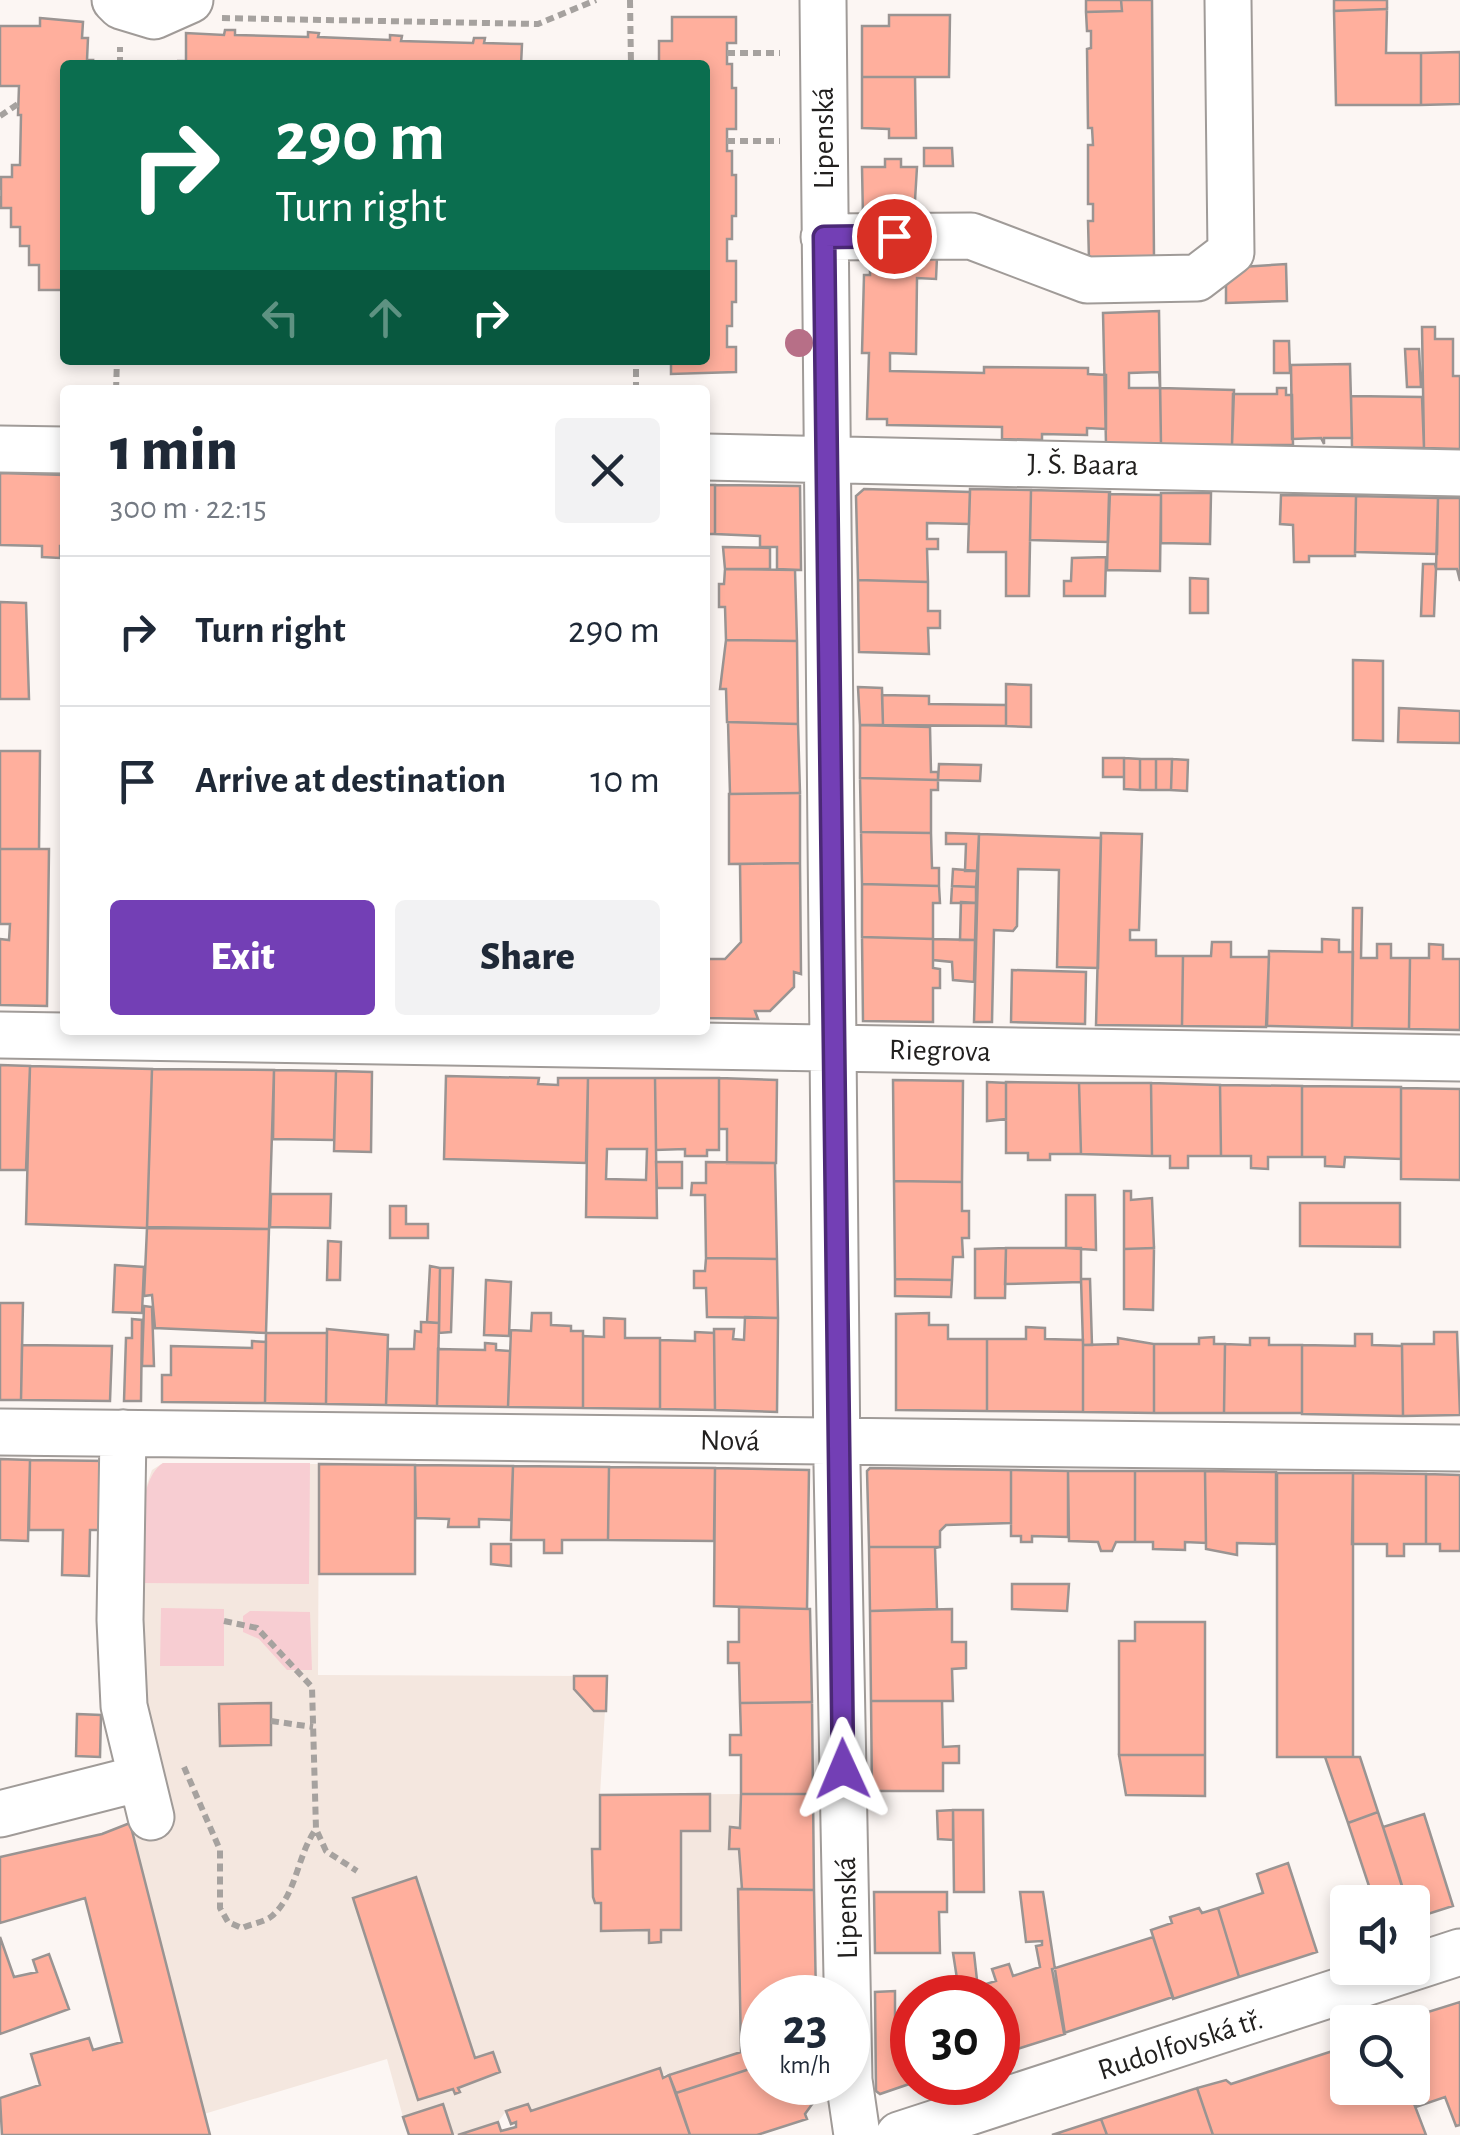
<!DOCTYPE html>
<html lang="en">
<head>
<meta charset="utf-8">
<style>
	:root { --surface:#fff; --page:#f2f2f3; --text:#1f2937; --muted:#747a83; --line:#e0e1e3; --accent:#733fb5 }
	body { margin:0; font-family:"Alegreya Sans",sans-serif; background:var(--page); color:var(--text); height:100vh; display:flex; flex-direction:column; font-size:38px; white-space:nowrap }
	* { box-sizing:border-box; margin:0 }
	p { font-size:32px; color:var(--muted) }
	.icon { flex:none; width:55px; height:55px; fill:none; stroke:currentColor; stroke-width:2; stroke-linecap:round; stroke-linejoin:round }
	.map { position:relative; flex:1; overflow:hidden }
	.side { position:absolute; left:60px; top:385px; width:650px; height:650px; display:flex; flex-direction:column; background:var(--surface); border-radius:10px; box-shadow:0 5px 15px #0003 }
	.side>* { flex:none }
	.top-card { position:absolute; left:60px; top:60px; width:650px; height:305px; border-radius:10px; box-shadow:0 5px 15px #0003; background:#0b6e4f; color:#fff; overflow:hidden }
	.buttons { position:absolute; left:1330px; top:1885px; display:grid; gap:20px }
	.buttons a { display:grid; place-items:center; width:100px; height:100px; border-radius:10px; background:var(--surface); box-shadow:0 5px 15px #0003; font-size:50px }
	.speed { position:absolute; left:740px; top:1975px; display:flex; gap:20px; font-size:50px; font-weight:700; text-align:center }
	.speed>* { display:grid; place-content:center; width:130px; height:130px; border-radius:50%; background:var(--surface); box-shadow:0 5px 15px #0003; line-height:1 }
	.speed small { font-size:25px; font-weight:400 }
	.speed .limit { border:15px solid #d22; background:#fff; color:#111 }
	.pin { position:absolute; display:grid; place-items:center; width:85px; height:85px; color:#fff; margin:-42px; border:5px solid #fff; border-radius:50%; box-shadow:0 2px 10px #0007 }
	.me { position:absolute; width:110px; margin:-55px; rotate:359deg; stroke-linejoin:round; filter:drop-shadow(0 0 8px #0008) }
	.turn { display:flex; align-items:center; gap:35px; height:210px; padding:0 50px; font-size:45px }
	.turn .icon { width:130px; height:130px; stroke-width:2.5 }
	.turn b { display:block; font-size:70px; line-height:85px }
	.lanes { display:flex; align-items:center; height:95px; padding:0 50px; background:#0003; justify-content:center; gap:50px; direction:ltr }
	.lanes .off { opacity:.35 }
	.round { display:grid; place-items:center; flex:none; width:105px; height:105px; border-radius:10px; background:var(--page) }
	.headline { display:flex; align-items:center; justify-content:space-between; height:170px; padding:0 50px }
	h1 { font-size:60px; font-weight:800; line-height:75px }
	.button { display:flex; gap:20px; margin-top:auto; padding:20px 50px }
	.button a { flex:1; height:115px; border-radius:10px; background:var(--accent); color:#fff; font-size:40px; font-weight:800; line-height:115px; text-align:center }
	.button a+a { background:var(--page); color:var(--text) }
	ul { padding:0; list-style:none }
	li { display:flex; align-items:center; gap:30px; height:150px; padding:0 50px; border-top:2px solid var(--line) }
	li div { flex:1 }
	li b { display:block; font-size:38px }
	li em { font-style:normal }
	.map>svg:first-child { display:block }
	.built { fill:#f4e7df }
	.green { fill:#f7cdd2 }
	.building { fill:#ffaf9d; stroke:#9a9492; stroke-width:2.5; fill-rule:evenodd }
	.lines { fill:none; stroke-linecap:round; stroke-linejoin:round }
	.minor-casing { stroke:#a09b98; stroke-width:49 }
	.path { stroke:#a6a29f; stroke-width:6; stroke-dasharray:8 5; stroke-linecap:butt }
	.minor { stroke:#fff; stroke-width:45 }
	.tree { fill:#b76f87 }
	.route-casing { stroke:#4b2976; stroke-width:25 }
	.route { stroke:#733fb5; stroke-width:18 }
	.labels { text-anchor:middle; stroke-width:10; stroke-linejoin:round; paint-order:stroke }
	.street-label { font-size:30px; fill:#22201f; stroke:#fff }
</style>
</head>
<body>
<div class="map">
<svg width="1460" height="2135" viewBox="0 0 1460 2135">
	<rect width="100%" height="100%" fill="#fcf6f3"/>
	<!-- built -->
	<path class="built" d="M163,1463L319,1464L318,1675L607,1676L600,1795L741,1794L740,1828H730L729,1848L739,1849L742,1889L738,1890L741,2052L664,2075L659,2068L531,2111L528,2104L506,2111L498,2122L458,2135L403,2117L387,2059L204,2114L130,1823L145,1490L152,1470Z"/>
	<!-- green -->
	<path class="green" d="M163,1463H310L309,1584L140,1583C142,1551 135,1481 163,1463Z
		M161,1608L224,1609V1666H160Z
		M250,1611L310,1612L312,1670H287L259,1639L243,1632V1616Z"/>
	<!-- building -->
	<path class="building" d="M1086,0H1121L1122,11L1086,12Z
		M1121,0H1152L1154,260H1089L1088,221H1093V204H1088V145H1093L1092,128H1088L1087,49L1091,48V31H1087L1086,12L1122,11Z
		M1334,0H1387V9L1334,11Z
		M1387,9L1386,53H1421V105H1336L1334,11Z
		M889,15H950L949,77H862V26H889Z
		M672,17H736V43H727V64H732V88H736V129H727V151H732V175H736V216H732V239H727V261H736V302H732V326H727V347H736V372L671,374V360H705V65H659V41H672Z
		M40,18L83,22L82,38H88L87,60H93L92,65H65V290H39V265H29V246H20V227H11V208H1V177H12V165H20L21,115H18L19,86H0V26H40Z
		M225,30H235V35L308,37V32L319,33L318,37L390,40V35L402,36L401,41L473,43L474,38H485L484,43L522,44L521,65H177L178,61H186V33L224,35Z
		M1460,52V104L1421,105V53Z
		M862,77H915L916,138H889V129L862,128Z
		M924,148H952L953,166H924Z
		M885,159H901V167H917L914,217L863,218L862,167H885Z
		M870,256L937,257L936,279L917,278L916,354L890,353V371L984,373V367L1088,368V374L1106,375V429L1087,428V435L1042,434V440L1002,439V427L887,425V419H867L869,353H862L864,275H870Z
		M1286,264L1287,301L1226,303V268Z
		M1159,311L1161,444H1106L1103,313ZM1159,372L1160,388H1129V373Z
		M1422,327H1435V339H1453V376H1460V449L1424,448Z
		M1274,341H1289L1290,373H1274Z
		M1405,349H1419L1421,387H1407Z
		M1350,364L1352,438H1324V444L1321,438L1292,439L1291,365Z
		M1160,388L1234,390L1232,445L1161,444Z
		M1277,388H1286V395H1292L1293,445H1232L1233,394H1277Z
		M1351,396L1422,397L1424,448L1352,447Z
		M0,473L65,475V546H60V558L42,557V546L0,545Z
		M705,485H715V534H705Z
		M715,485L800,486L801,570L777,569V547H760V536L715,534Z
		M864,489L970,492L969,524L927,523V539H938V549H927L928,582L858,580L856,496Z
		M970,489L1031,490L1029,596H1006V552H968Z
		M1031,490L1110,492L1108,542L1030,540Z
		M1161,493H1211L1210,544L1161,543Z
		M1109,494L1161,495L1160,571L1107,570Z
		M1281,495L1356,496L1355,556H1309V562H1294L1293,525L1280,524Z
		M1356,496L1438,498L1437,554L1355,552Z
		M1438,498H1460V581L1457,569H1436Z
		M723,547L770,548V569H725Z
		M1106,557L1105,596H1064V581H1071L1072,558Z
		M1423,564H1435L1436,569L1434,616H1421Z
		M725,569L795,570L797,641L726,640L725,607H719V584H724Z
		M1190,578L1208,579V613H1190Z
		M858,580L928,582V611H940V628H928L929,654L859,652Z
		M0,602L26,603L29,699H0Z
		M726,640L797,641L798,724L727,722L726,689H720Z
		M1353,660L1383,661V741L1353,740Z
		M1006,684L1031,685V727L1006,726Z
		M858,687L882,688L883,725H860Z
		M882,695L929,696V704L1006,705V726L883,725Z
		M1399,708L1460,711V743L1398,742Z
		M728,722L798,724L800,793L730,794Z
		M860,725L930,727L931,772H938V780L860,778Z
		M0,751H40L39,849H0Z
		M1103,758H1124V777H1103Z
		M1124,758L1140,759V790L1124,789Z
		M1140,759H1156V790H1140Z
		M1156,759H1172L1171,790H1156Z
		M1172,759L1188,760L1187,791L1171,790Z
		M939,764L981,765L980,781L938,780Z
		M860,778L938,780V790H931V833L861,832Z
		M800,793V863L729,864V794Z
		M861,832L931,833L932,868H939V886L862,884Z
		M946,833L979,834L977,871H965L966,844H946Z
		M1101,833L1142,834L1139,930H1130V940H1156V956H1183L1182,1026L1096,1025Z
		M979,834L1101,838L1098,968L1057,967L1059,870L1018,869L1017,926L1013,931L994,930L992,1022H974Z
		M0,849H49L47,1006L0,1005V939L9,940L10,924H0Z
		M800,863L801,974L794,972V987L770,1011H755L758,1019L705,1018V959H725L741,942L740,864Z
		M953,869L977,871L976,887L952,886Z
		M862,884L939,886L940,903H933V939L862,937Z
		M952,886L976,887V903H951Z
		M961,902L976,903L975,940H960Z
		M1353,908H1362L1361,958H1377V944H1391V958H1410L1409,1029L1352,1028Z
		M862,937L933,939V968L940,969V988H933V1022L863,1021Z
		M933,939L975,940L974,982L953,980L952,962L933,960Z
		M1322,939L1339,940V952H1353L1352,1028L1267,1026L1269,951L1322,952Z
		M1212,942H1231V957H1269L1266,1027L1182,1026L1183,956H1211Z
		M1429,944L1443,945V959H1460V1030L1409,1029L1410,958H1429Z
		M1012,970L1086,972L1085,1024L1011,1022Z
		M0,1065L30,1066L26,1170H0Z
		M30,1066L152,1069L147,1228L26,1224Z
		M152,1069L274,1070L269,1229L147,1227Z
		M274,1070L336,1071L334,1140L273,1139Z
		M336,1071L372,1072L371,1152L334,1151Z
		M446,1076L539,1078L538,1084L558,1085V1078H588L586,1163L444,1159Z
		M588,1078H655L657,1218L586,1217ZM607,1149H647L646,1180L606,1179Z
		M655,1078H719V1150H707V1156H685V1149L656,1150Z
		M719,1078L777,1080L776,1163H727V1129H719Z
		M893,1080L963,1081L962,1182L894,1181Z
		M987,1082L1006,1083V1119L987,1121Z
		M1006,1082L1079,1083L1081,1154H1050V1160H1028V1153H1006Z
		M1079,1083H1151L1152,1156L1081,1154Z
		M1151,1083L1220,1085L1221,1156H1188V1168H1170V1156H1152Z
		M1220,1085L1302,1086V1157H1268V1169L1251,1168V1156H1221Z
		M1302,1086L1401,1087V1159L1345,1157L1344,1167L1325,1166V1157H1302Z
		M1401,1088L1460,1089V1180L1401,1179Z
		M656,1162H682V1188H657Z
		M706,1162L775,1163L777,1259L706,1258L705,1195H691L692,1183H706Z
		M894,1181L962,1182V1211H969V1238H962L963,1257H953L952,1280L895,1279Z
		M1124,1191H1131V1200L1152,1198L1154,1248L1124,1249Z
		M271,1194H331L330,1228L270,1227Z
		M1066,1195H1095L1096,1250L1066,1248Z
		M1300,1203H1400V1247L1300,1246Z
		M390,1206H406V1224H428V1238H390Z
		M147,1228L269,1229L266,1333L155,1328L152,1295L144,1296Z
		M328,1241L341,1242L340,1280H327Z
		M1006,1248H1081V1282L1005,1284Z
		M1006,1248L1005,1298H975V1249Z
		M1154,1248L1153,1310L1124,1309V1249Z
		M706,1258L777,1259L778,1318L707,1317L706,1288H694V1271H705Z
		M115,1265L144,1267L142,1313L113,1312Z
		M430,1266L440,1268L439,1323L427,1322Z
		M440,1268H453L451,1332L439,1333Z
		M895,1279L952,1280L951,1297L895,1296Z
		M1081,1279H1090L1092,1345H1083Z
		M486,1280L511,1282L509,1336L484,1335Z
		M0,1303H23L21,1400H0Z
		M144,1306L152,1307L154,1366H142Z
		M532,1313H551V1325L571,1326V1331H583V1408L508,1407L511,1330L531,1331Z
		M929,1313V1325H948V1339H987V1411L896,1410V1314Z
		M745,1317L778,1318L777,1412L715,1410L714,1329H734L733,1339L744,1340Z
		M604,1318L625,1319V1338H660V1409L583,1408V1336L604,1337Z
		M132,1319L142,1320L141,1401H124L126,1338H132Z
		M421,1322L439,1323L437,1406L386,1405L388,1349H414L415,1331L421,1332Z
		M1026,1327L1045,1328V1339L1083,1340V1412L987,1411V1339H1026Z
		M327,1329L388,1335L386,1405L326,1404Z
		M695,1332L714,1333L715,1410L660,1409V1340L695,1341Z
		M1434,1332H1457L1460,1415L1403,1416L1402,1344H1434Z
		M266,1333H327L326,1404L265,1403Z
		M1355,1334H1372V1345L1402,1346L1403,1416L1302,1414V1345L1355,1346Z
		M1214,1337V1344H1225L1224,1413H1154V1344H1199V1338Z
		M1118,1338L1154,1344V1413L1083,1412V1345L1118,1344Z
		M1250,1338H1269V1345H1302V1413H1224L1225,1344L1250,1345Z
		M252,1341L266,1342L265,1403L162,1402V1375H171V1346L252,1348Z
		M485,1343L496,1344V1350L510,1351L508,1407L437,1406L438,1349L485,1350Z
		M22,1345L112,1346L110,1401L21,1400Z
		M0,1459L30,1460L28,1541L0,1540Z
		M30,1460L108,1461L105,1530H90L89,1576L62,1575L63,1530H29Z
		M319,1464L415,1465V1574H319Z
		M415,1465L513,1466L511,1520L479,1519V1527H448L449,1519L416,1518Z
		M513,1466L609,1467L608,1540H562V1553H544V1540H511Z
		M609,1467L715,1468L714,1541L608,1540Z
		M715,1468L809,1470L807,1609L714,1606Z
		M870,1468L1011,1470V1523L946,1525L940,1531V1547H869L867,1471Z
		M1011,1470L1068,1471V1537L1032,1536V1542H1021V1536H1011Z
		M1068,1471H1135V1542H1116L1112,1551H1101L1098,1542L1069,1541Z
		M1135,1471H1205L1206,1543L1185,1542V1550L1153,1549V1542H1135Z
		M1205,1471L1276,1472V1544L1237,1543V1555L1206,1549Z
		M1277,1473H1353V1757H1277Z
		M1353,1473L1426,1474V1544H1404V1556H1387V1544H1352Z
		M1426,1474L1460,1475V1551H1440V1544H1426Z
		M491,1544H511V1566L491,1564Z
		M869,1547H940L935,1548L937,1609L870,1611Z
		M1012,1584H1069L1067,1611L1012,1609Z
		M739,1607L810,1609L812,1702L740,1703L739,1663H728V1642H739Z
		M952,1609V1642H966V1668L952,1669L953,1701H871L870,1611Z
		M1135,1622H1205V1755H1119V1641H1135Z
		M574,1676H607L606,1711H594L574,1689Z
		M871,1701H942L943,1747L959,1746V1763H943V1791H872Z
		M812,1702L813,1794H741V1755H730V1735H741L740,1703Z
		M271,1703V1745L220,1746L219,1704Z
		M77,1714L101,1715L100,1757L76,1756Z
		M1119,1755H1205V1796L1126,1795Z
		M1325,1757H1360L1378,1812L1348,1823Z
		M710,1794V1831H681V1930H661V1942L649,1943V1930L601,1931V1903H595L593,1897L592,1849H600V1795Z
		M741,1794H813L814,1890L742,1889L739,1849H729L730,1827L740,1828Z
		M953,1810V1840L938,1839L937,1811Z
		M953,1810H983L984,1892H954Z
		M1378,1812L1396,1866L1407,1902H1350L1372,1895L1348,1823Z
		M1424,1814L1453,1906L1412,1919V1902H1407L1383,1827Z
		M130,1823L210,2135H2L0,2098L40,2085L31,2054L89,2038L93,2050L122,2042L85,1898L0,1923V1857L102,1834Z
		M1288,1863L1317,1952L1239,1977L1218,1908L1263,1893L1257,1874Z
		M416,1877L475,2058L493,2052L500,2072L458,2088L460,2092L455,2094L453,2089L418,2100L353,1898Z
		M738,1889L814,1890L816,1998H762V2065L676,2093L669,2075L741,2052Z
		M874,1892H947V1912H939L940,1953H875Z
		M1020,1892H1043L1065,2034L998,2055V1998H979L976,1987L996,1981L992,1969L1009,1964L1013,1976L1040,1967L1036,1946L1042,1945V1941L1026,1942Z
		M1199,1908L1202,1913L1218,1908L1239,1977L1173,1999L1151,1930L1172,1923L1170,1917Z
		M0,1937L14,1977L37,1972L33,1960L49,1954L69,2009L0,2034Z
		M1153,1937L1173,1997L1064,2033L1052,1969Z
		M953,1953H974L979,1998H960Z
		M895,1991V2023L901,2028L911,2026L908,2019L912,2018L915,2082L880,2094L876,2091L875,1992Z
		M1460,2002V2125L1456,2126L1445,2097L1416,2107L1408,2088H1412V2022H1396Z
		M1348,2046V2088H1408L1426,2135H1213L1197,2088L1226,2080L1231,2084Z
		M762,2065V2082H816L818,2096L805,2114L807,2119L757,2135H690L676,2093Z
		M660,2068L663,2078L669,2075L690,2135H458L498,2122L501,2131L516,2127V2122L511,2124L506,2111L528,2104L531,2111Z
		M1197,2088L1213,2135H1107L1101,2119Z
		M443,2104L453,2135H409L403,2117Z
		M1101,2119L1107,2135H1052Z"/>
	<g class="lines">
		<defs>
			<path id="minor" d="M115,0L121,6L154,16L190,0
				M823,0L837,1465L849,2080L857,2135
				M824,237L971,236L1087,280L1197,278L1231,252L1228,0
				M0,449L65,450
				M705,457L1460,473
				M0,1035L1460,1058
				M0,1432L1460,1448
				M123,1433L120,1620L124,1706L151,1817
				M0,1814L141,1778
				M899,2135L1460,1952"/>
		</defs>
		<!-- minor casing -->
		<use href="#minor" class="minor-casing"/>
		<!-- path -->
		<path class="path" d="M630,0L631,65
			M222,18L538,24L596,0
			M727,53H780
			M120,65V47
			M0,116L18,104
			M727,141H780
			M0,193H1
			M116,390L117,360
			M636,390V360
			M224,1621L257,1628L312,1687L316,1829L326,1851L357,1871
			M271,1721L313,1727
			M184,1767L220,1850V1908L228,1922L242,1928C250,1924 265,1922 272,1916C297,1894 297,1855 316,1829"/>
		<!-- minor -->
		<use href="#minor" class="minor"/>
	</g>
	<!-- trees -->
	<circle class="tree" cx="799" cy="343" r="14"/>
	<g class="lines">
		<defs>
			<path id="route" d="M843,1769L824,237L894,236"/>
		</defs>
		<!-- route casing -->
		<use href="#route" class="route-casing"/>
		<!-- route -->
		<use href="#route" class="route"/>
	</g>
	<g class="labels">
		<!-- street labels -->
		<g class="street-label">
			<text transform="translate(823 138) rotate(-90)" y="10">Lipenská</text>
			<text transform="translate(1083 464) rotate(1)" y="10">J. Š. Baara</text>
			<text transform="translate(940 1050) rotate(1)" y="10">Riegrova</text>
			<text transform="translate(730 1440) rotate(1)" y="10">Nová</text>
			<text transform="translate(846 1908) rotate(-91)" y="10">Lipenská</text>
			<text transform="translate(1180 2044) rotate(-18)" y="10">Rudolfovská tř.</text>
		</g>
	</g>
</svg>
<div class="buttons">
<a><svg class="icon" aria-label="sound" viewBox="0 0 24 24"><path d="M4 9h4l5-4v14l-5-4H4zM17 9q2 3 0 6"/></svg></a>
<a><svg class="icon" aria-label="search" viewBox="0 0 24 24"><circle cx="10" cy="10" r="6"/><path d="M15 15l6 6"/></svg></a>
</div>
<div class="speed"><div>23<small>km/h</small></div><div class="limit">30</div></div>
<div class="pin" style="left:894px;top:236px;background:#d93025"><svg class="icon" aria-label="arrive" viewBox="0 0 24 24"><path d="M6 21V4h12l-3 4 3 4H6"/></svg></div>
<svg class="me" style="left:843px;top:1769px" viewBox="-20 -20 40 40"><path d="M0-17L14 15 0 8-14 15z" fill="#733fb5" stroke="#fff" stroke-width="4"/></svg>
<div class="top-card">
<div class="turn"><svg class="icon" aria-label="right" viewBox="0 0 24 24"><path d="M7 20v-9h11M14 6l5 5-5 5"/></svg><div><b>290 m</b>Turn right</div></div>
<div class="lanes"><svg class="icon off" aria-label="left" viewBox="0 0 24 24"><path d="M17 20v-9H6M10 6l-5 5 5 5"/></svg><svg class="icon off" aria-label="ahead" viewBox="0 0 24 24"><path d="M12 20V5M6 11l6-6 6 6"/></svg><svg class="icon" aria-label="right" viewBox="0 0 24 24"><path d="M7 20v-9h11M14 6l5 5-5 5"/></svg></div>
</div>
<section class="side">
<div class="headline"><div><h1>1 min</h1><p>300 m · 22:15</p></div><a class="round"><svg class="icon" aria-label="close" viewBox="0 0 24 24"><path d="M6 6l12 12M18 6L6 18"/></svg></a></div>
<ul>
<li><svg class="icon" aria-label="right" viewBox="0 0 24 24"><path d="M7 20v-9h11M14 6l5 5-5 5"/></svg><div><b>Turn right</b></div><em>290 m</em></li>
<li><svg class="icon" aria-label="arrive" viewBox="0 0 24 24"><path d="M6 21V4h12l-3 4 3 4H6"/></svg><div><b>Arrive at destination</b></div><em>10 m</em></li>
</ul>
<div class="button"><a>Exit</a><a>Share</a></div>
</section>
</div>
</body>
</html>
